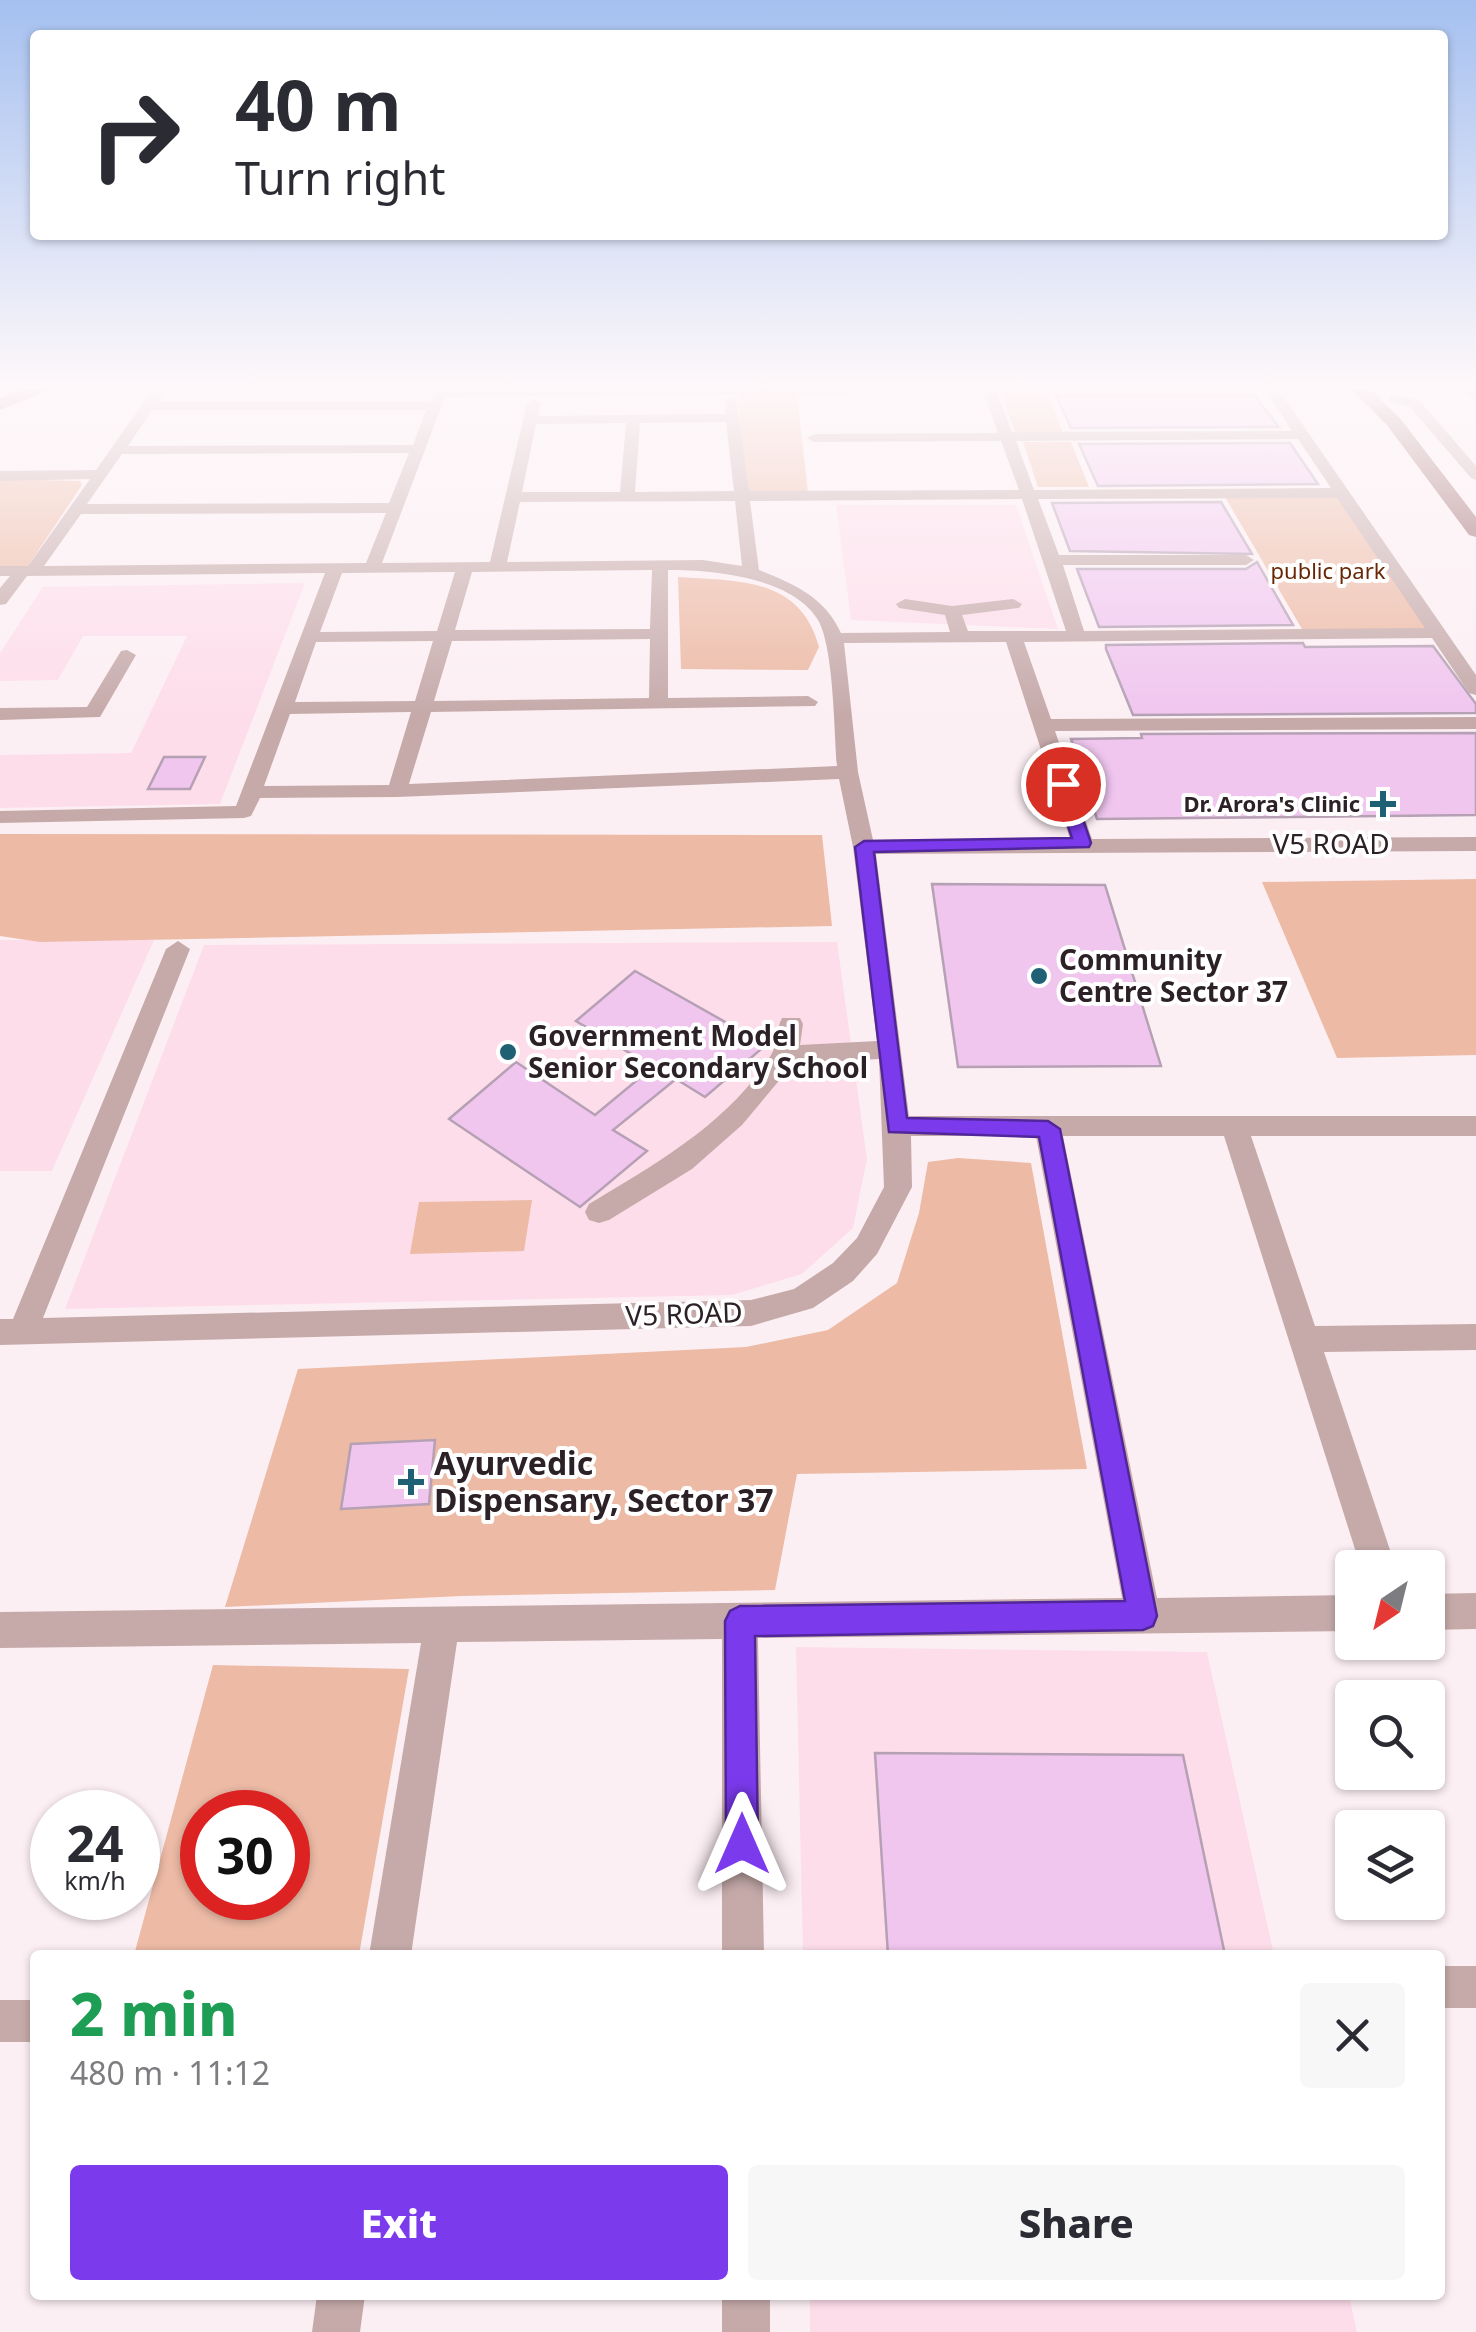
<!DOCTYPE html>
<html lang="en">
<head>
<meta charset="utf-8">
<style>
	:root { --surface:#fff; --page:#f7f7f7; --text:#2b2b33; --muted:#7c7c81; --accent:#7c3aed }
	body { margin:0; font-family:"Noto Sans",sans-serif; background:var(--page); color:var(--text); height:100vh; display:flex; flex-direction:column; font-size:38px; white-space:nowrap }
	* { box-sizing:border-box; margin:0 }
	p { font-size:32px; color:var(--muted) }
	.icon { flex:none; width:55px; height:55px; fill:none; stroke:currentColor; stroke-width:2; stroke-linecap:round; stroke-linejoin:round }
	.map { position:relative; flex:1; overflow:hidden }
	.drawer { position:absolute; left:30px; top:1950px; width:1415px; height:350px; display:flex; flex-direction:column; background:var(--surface); border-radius:10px; box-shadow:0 2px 8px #0004 }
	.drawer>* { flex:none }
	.hud { position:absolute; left:30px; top:30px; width:1418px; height:210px; border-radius:10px; box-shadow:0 2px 8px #0004; background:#fff; color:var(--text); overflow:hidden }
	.needle { width:65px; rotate:215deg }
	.controls { position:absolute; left:1335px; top:1550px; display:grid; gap:20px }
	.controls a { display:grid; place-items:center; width:110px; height:110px; border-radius:10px; background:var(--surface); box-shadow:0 2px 8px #0004; font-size:50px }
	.speed { position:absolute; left:30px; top:1790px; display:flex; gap:20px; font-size:50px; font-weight:700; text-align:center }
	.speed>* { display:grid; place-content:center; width:130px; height:130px; border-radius:50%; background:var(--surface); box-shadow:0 2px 8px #0004; line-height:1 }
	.speed small { font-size:25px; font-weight:400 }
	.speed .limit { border:15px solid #d22; background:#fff; color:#111 }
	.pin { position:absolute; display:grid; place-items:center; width:85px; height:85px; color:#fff; margin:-42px; border:5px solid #fff; border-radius:50%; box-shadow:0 2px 10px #0007 }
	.me { position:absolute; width:110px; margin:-55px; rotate:0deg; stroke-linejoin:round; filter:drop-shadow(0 0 8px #0008) }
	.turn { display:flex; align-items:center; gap:35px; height:210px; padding:0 40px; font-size:45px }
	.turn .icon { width:130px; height:130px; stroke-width:2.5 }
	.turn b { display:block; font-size:70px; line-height:85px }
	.round { display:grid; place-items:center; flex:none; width:105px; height:105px; border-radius:10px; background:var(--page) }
	.overview { display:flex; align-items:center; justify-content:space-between; height:170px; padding:0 40px }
	h1 { font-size:60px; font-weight:800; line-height:75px; color:#1e9e55 }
	.cta { display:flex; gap:20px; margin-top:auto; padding:20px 40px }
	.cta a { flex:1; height:115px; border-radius:10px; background:var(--accent); color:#fff; font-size:40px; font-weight:800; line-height:115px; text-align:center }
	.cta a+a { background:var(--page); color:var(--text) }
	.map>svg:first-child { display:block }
	.built { fill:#fdddea }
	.green { fill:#ecbaa5; fill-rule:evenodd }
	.building { fill:#f0c6ef; stroke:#b5a0b4; stroke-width:2.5 }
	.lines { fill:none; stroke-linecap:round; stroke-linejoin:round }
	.minor { fill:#c6aaaa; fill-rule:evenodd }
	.major { fill:#9d6d6e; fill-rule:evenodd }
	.route { fill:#7c3aed; stroke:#51269a; stroke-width:2.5 }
	.poi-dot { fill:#206075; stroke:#fff; stroke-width:4 }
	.labels { text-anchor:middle; stroke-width:8; stroke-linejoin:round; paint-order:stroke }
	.far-park-label { font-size:22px; fill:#682805; stroke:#fff }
	.far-poi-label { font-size:22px; font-weight:bold; fill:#2c2126; stroke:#fff; text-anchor:end }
	.street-label { font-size:28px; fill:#2c2126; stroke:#fff }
	.poi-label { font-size:28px; font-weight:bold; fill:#2c2126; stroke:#fff; text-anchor:start }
	.near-poi-label { font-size:32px; font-weight:bold; fill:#2c2126; stroke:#fff; text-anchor:start }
</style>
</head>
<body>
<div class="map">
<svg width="1476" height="2332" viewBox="0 0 1476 2332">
	<rect width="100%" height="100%" fill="#fceff4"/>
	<!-- built -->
	<path class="built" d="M836,505H1016L1058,629L851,620Z
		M305,583L220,804L0,808V755L131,753L187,636H83L58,680L0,681V653L43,587Z
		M0,940H154L52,1171H0Z
		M837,942L867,1159L853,1228L802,1274L732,1295L65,1309L204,945Z
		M796,1647L1207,1652L1274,1955H803Z
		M810,2295H1349L1357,2332H810Z"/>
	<!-- green -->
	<path class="green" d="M1001,393H1047L1063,433H1015Z
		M738,394H797L808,493H741Z
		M1023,442H1071L1089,487H1038Z
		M0,479L80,481L82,485L28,566H0Z
		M1342,496L1429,629H1302L1225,497Z
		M678,577C739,581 800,577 819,647L808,670L681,669Z
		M0,834L822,835L832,926L40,942L0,936Z
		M1476,879V1055L1337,1058L1262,882Z
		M958,1158L1031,1163L1087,1469L797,1474L775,1590L461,1596L225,1607L298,1369L746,1347L828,1330L897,1283L919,1213L928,1162Z
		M532,1200L524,1251L410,1254L419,1202Z
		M213,1665L409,1669L359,1955H134ZM288,1812V1898H202V1812Z"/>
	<!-- building -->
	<path class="building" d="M1056,395H1254L1279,427L1071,428Z
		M1290,443L1318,484L1098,486L1079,444Z
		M1221,502L1252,554L1070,551L1052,503Z
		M1257,562L1293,625L1099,627L1077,569H1246Z
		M1303,643L1305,647L1433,646L1476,704V713L1133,715L1106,649V645Z
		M1476,733V815L1097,819L1071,739L1142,738L1141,734Z
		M164,757H205L190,789H148Z
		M932,884L1105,885L1161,1066L958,1067Z
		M635,971L766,1045L705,1097L676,1079L613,1130L647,1151L580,1207L449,1119L516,1062L595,1115L653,1067L576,1021Z
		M435,1440L429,1504L341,1509L351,1444Z
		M875,1753L1183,1755L1225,1955H888Z"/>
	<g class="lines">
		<!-- minor -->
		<path class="minor" d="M11,389H26L0,410V399Z
			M153,389L166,391L158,402H430L438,389H894L888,393L445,397L382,563L490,562L527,403L534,399L541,403L538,416L725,414L726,399H736L749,491L1019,490L1001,441L814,442L807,438L814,434L998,433L982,389H996L1012,432L1292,431L1265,389H1278L1476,675V695L1469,693L1432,638L1024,642L1051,719L1476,717V729L1055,731L1092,839L1476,837V851L876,854L909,1116H1476V1136H1251L1315,1326L1476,1324V1350L1324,1352L1396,1568H1361L1224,1136H1063L1157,1598L1352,1595V1631L758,1638L764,1955H722V1639L457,1642L411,1955H369L421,1643L0,1648V1612L1122,1598L1036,1136H911L912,1187L877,1254L853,1281L813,1308L751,1326L0,1345V1319H13L166,949L178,941L190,949L43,1318L751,1300L794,1289L833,1263L857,1238L884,1187L879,1059L793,1064L742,1125L692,1169L609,1220L599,1223L589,1220L585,1212L589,1204C655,1164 729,1123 771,1055C778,1044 776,1029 782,1018H800L803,1024L800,1045L877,1041L853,847L839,779L397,797L260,798L251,816L244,818L0,823V811L236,806L325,573L27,576L6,604L0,605V588L10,576H0V566H28L90,479L0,481V471L96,470ZM152,410H426L413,445L128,446ZM726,422L734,491L635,492L640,423ZM626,423L620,492H522L536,424ZM1298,439L1331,488L1034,490L1016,441ZM409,453L389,503L87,504L122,454ZM1337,498L1425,628L1084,631L1063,565H1246L1254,560L1246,555H1059L1038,499ZM1022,499L1066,631H968L962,615L1019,608L1022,604L1013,599L952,606L905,599L896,604L899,608L945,615L950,632L841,633C825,597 794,584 759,570L750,501ZM735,501L742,566L703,560L507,562L520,502ZM386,513L366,563L44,566L81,514ZM652,570L650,629L455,630L472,572ZM668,570C713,570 792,577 818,620C834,648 834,731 837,766L409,784L431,712L815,706L818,702L808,696L668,698ZM455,572L437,631L320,632L342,573ZM650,639L649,698L434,701L452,641ZM433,641L415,701L295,702L316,642ZM1006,642L1070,839L873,840L858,772L844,643ZM411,712L389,785L264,786L290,714Z
			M1462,389H1476V401Z
			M1395,395L1420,401L1476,466V480L1471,478L1410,407L1390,402V396Z
			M127,650L136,655L100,717L0,720V708L87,707L121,651Z
			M1476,1593V1629L1428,1630V1594Z
			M1440,1966H1476V2008H1440Z
			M0,2000H35V2042H0Z
			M317,2295H365L360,2332H312Z
			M722,2295H770V2332H722Z"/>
		<!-- major -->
		<path class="major" d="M27,389H52L0,410V399Z
			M1351,389H1370L1399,417L1476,517V537L1469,535L1387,425Z"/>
	</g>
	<!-- sky -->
	<linearGradient id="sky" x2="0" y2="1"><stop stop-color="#a5c0f0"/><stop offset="0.54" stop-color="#fef8fa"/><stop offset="1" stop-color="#fef8fa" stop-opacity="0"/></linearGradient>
	<rect width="1476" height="716" fill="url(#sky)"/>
	<!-- route -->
	<path class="route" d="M1063,779L1071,784L1091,843L1089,847L874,852L907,1118L1048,1121L1060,1129L1157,1616L1153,1626L1143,1630L755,1636L758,1844L754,1855L742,1860L730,1855L726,1844L725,1621L730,1611L740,1606L1125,1601L1039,1137L889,1132L855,847L864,841L1072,838L1054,784Z"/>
	<!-- markers -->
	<g class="poi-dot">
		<path d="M1378 789h10v10h10v10h-10v10h-10v-10h-10v-10h10z"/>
		<circle cx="1039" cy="976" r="10"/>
		<circle cx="508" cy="1052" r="10"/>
		<path d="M406 1467h10v10h10v10h-10v10h-10v-10h-10v-10h10z"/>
	</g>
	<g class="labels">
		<!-- far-park labels -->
		<g class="far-park-label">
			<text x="1328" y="579">public park</text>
		</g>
		<!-- far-poi labels -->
		<g class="far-poi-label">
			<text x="1360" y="812">Dr. Arora's Clinic</text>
		</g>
		<!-- street labels -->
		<g class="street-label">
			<text x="1331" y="854">V5 ROAD</text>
			<text transform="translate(684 1314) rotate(-2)" y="10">V5 ROAD</text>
		</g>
		<!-- poi labels -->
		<g class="poi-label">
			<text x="1059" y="970">Community<tspan x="1059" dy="32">Centre Sector 37</tspan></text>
			<text x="528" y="1046">Government Model<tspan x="528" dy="32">Senior Secondary School</tspan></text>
		</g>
		<!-- near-poi labels -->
		<g class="near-poi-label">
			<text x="434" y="1475">Ayurvedic<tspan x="434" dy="37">Dispensary, Sector 37</tspan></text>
		</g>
	</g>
</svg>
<div class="controls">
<a><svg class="needle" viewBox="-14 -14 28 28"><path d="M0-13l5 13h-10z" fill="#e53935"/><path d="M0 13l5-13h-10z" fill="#7c7c81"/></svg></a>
<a><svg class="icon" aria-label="search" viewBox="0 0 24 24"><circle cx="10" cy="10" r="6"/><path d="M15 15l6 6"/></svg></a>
<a><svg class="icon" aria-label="layers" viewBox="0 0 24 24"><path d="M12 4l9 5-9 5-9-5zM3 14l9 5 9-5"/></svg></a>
</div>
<div class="speed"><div>24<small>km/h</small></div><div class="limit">30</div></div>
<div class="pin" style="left:1063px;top:784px;background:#d93025"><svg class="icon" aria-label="arrive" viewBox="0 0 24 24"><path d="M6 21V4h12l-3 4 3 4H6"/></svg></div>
<svg class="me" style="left:742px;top:1844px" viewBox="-20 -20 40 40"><path d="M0-17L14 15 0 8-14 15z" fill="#7c3aed" stroke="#fff" stroke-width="4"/></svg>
<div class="hud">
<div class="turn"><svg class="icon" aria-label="right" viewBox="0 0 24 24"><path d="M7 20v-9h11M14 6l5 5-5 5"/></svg><div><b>40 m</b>Turn right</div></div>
</div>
<section class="drawer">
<div class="overview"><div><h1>2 min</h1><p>480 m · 11:12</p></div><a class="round"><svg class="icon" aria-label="close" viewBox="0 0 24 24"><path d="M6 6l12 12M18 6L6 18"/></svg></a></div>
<div class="cta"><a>Exit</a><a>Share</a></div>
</section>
</div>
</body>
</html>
